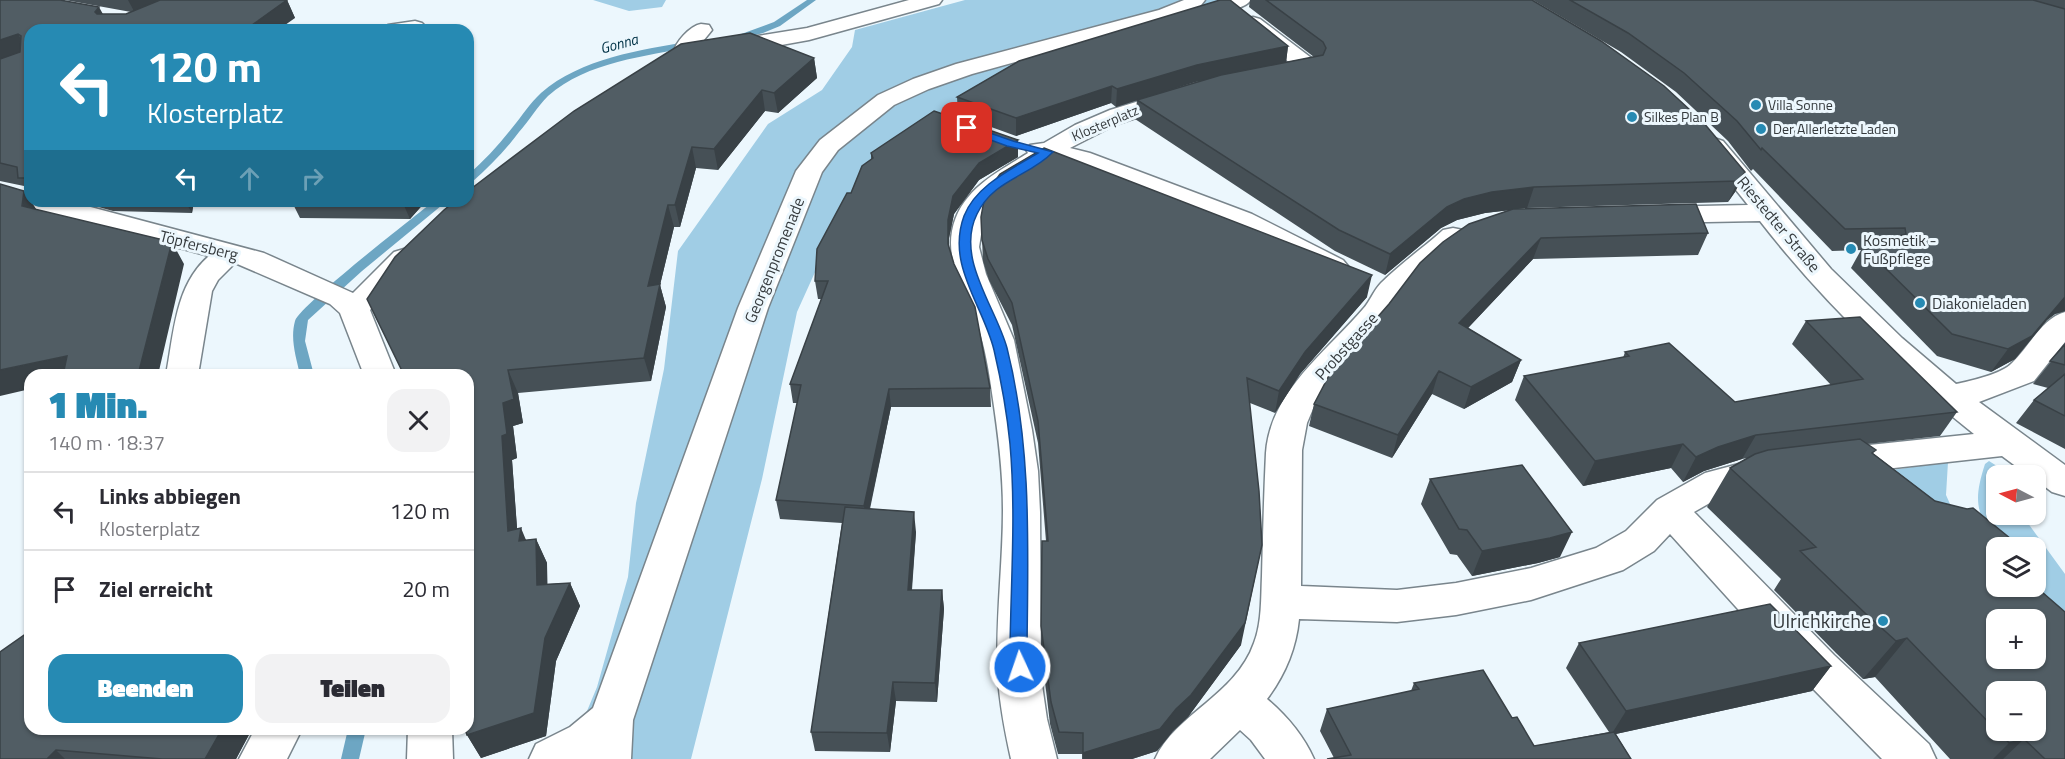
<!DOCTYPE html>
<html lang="de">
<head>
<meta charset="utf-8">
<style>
	:root { --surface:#fff; --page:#f2f2f3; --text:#2b2b33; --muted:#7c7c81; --line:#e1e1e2; --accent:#268ab3 }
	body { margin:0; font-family:"Titillium Web",sans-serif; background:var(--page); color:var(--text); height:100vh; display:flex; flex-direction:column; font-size:22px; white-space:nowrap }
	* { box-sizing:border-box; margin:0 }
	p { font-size:20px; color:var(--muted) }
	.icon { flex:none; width:33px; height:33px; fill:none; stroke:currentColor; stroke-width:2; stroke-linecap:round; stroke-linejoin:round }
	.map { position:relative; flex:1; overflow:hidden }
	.panel { position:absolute; left:24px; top:369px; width:450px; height:366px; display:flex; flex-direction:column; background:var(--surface); border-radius:18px; box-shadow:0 2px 4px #0004 }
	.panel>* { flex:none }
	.hud { position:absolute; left:24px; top:24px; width:450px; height:183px; border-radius:18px; box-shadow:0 2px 4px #0004; background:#268ab3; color:#fff; overflow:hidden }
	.needle { width:39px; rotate:276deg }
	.buttons { position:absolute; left:1986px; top:465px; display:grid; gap:12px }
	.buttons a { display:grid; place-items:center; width:60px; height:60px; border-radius:12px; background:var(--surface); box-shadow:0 2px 4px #0004; font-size:30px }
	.pin { position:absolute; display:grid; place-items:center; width:51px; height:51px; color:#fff; margin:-26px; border-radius:12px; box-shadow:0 3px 9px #0006 }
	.me { position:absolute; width:66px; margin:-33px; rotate:357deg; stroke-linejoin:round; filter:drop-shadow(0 0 4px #0008) }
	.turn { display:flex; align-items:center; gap:21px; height:126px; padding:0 24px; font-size:27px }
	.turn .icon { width:78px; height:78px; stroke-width:2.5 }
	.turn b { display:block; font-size:42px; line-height:51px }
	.lanes { display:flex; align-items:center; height:57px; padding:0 24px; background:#0003; justify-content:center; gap:30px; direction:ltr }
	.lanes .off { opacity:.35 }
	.round { display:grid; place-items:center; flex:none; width:63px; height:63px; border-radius:18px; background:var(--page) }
	.headline { display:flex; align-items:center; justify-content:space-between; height:102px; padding:0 24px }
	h1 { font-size:36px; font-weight:800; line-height:45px; color:var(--accent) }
	.cta { display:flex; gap:12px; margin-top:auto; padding:12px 24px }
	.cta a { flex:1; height:69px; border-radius:18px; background:var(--accent); color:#fff; font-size:24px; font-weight:800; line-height:69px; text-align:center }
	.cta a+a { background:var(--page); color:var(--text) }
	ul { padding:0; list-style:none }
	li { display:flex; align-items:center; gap:18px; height:78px; padding:0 24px; border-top:2px solid var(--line) }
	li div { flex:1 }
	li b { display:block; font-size:22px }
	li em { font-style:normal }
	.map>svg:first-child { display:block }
	.green { fill:#a0cde5 }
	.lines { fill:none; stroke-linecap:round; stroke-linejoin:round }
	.stream { fill:#6da6c3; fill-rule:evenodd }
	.minor-casing { stroke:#79858c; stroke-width:3 }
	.minor { fill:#fff; fill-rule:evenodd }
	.wall { fill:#465056; fill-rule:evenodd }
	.shaded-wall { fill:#394146 }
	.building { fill:#515d64; stroke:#394146; stroke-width:1.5; fill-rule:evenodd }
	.route { fill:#1a73e8; stroke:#114b97; stroke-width:1.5 }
	.poi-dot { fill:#268ab3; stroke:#ecf7fd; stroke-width:2 }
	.labels { text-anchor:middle; stroke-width:6; stroke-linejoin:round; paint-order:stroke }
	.far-poi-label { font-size:14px; fill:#353a3d; stroke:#ecf7fd; text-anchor:start }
	.far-street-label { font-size:14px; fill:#353a3d; stroke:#ecf7fd }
	.far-water-label { font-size:15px; font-style:italic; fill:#003246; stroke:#ecf7fd }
	.street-label { font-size:16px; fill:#353a3d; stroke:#ecf7fd }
	.poi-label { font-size:16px; fill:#353a3d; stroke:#ecf7fd; text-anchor:start }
	.near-poi-label { font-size:20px; fill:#353a3d; stroke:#ecf7fd; text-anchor:end }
</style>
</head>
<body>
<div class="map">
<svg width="2065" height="759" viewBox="0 0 2065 759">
	<rect width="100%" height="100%" fill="#ecf7fd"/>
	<!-- green -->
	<path class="green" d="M593,0H666L662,7L629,11Z
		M965,0H1248L1250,3L1159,27L1015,79L945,120L858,177L797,312L762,479L691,759H567L597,687L628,577L636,503L664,369L678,251L768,124L822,90L852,47L855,30Z
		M1989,461L2011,475L1996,476V514L2022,515L2065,574V623L2026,587L2036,586V548H1996C1978,512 1972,504 1985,464Z
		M1948,462L1946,495L1958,522L1864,474Z"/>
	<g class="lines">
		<!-- stream -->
		<path class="stream" d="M807,0H816L780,26L763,33L737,40L733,37L774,22Z
			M691,41L694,42V46C645,57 588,61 548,96C537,107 529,121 519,132C505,151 489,167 472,182L468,183V175C484,161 499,145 512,128C522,116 530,103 541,93C581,58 641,50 691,41Z
			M434,201H447L362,271L308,320L305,341L314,375H300C296,357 290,339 295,321C300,305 414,217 434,201Z
			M348,729H366L359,759H341Z"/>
		<defs>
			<path id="minor" d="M909,0H942L939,4L809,40L726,55L718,53L715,48L718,43L726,41L807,28Z
				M1184,0H1205L1198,9L1173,18L972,74L929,89L894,105L838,150L822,172L768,308L633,720L631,759H529L536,744L570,727L593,708L738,308L796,171L820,140L878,95L913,79L956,64L1159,10Z
				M1221,0H1251C1245,8 1230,11 1221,8L1218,4Z
				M1253,17L1260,19L1318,63L1321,68L1318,73L1278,80L1270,78L1267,73L1270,68L1291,64L1246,27L1242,23L1246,19Z
				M415,21L422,23L426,27L423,30H385L388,25Z
				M701,24L709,25L712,30L695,51L692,59L684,61L676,59L673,54C675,42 690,26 701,24Z
				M1178,89L1186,91L1190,96L1186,101L1115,125L1070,148L1090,153L1252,214L1343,260L1348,266L1343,272L1333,275L1323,272L1232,226L1075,164L1052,160L1004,190L990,204L984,216L979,247L986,274L1014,340L1032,430L1038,471L1040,512L1041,678L1047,719L1057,759H1011C1005,732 1000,706 998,678C995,622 1003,566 1003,510C1003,471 998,432 992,393C989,370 985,348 978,326C968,295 946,265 952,231C960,190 996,173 1028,153L1026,150L1030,145L1044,143L1075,125L1110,110Z
				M1714,138L1723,141L1831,269L1902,338L1956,384C1970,381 2002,374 2012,363C2029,347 2042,318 2065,312V342L2034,381L1979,402L2065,465V496L2052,492L2036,480V476H2029L2002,456L1831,475L1818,471L1813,462L1818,453L1831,449L1974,434C1896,372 1822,301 1760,221L1654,223L1644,221L1640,215L1644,209L1654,207L1748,205L1701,146L1705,141Z
				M27,195H30V201H68L264,253L353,293L394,252L404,249L414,252L418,258L414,264L370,310L396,375H364L340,313L330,304L235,263L218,280L212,291L198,375H166C174,333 175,285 209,256L27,207L24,201Z
				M1453,228L1463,230L1467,236L1463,242L1402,296L1387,321L1350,358L1315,404L1307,423L1302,450L1301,586L1397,590L1456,583L1531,568L1596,548L1626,531L1657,500L1705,473L1765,457L1778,461L1783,470L1778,479L1729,492L1694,512L1834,655L1929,744L1936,759H1882L1774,649L1670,534L1654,551L1623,570L1531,600L1456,615L1397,622L1299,619C1296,649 1285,675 1267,699C1287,716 1303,735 1314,759H1265L1251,740L1240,730L1210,759H1155C1175,714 1236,695 1254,643C1262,623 1261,597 1262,576C1263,535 1264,494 1266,453C1270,392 1326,352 1363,309C1370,302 1373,291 1381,283C1400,264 1423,248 1443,230Z
				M255,729H302L287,759H239Z
				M408,729H452L453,759H407Z"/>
		</defs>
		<!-- minor casing -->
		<use href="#minor" class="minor-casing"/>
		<!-- minor -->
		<use href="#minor" class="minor"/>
	</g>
	<!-- wall -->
	<path class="wall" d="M0,0L103,14H126L131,12L65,0H287L295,18L30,30V195L24,186L0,181Z
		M1250,0H1532L1745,172L1735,192L1728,202L1527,208L1516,209L1708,233L1698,255L1533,259L1468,328L1521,360L1512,382L1464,409L1432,394L1392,458L1309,426L1314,404L1512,210L1485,213L1457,220L1441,228L1385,275L1335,251L1135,119L1137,100L1116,107L1111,103L1016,136L958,115L957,97L1288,46L1286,62L1314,57L1249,7ZM1203,80L1164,92L1195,82Z
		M1533,0H2065V311L2055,314L2047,320L2015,359L1991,372L1937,356L1851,268L1861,250L1832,251L1753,169L1751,171L1728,141L1676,92L1621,52Z
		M814,58L817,78L778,113L765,111L718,170L696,168L680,227H674L660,285L666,307L651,381L518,393L523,423L513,426L517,458L512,460L517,529L526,540L536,539L547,563V584L570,583L580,606L556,661L546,736L481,758L467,735L468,375L367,299Z
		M1018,140V157L979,180L954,214L949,238V247L990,388L991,407H891L870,509L916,532L912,590H942L944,609L937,702L896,701L890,752L815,751L811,732L842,523L780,519L776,500L797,403H793L790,384L822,299H818L815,281L851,193L871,159V153Z
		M77,201H194L192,213L113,211Z
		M231,201H426L410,219L300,218L294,206Z
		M981,217L1367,297L1300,374L1275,413L1250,403L1241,645L1188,717L1173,731L1157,751L1132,759H1082V754H1058L1050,724L1041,648L1042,541H1046L1038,443L1012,325L989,280L983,261Z
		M1806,321L1957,412L1940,436L1867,444L1874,454L1996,548L2065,759H1950L1875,677L1863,679L1836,653L1774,590L1781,579L1707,507L1730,468L1747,458L1742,459L1704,471L1683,482L1671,468L1583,486L1515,400L1524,376L1623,358L1625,352L1735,402L1831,385L1792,344ZM1996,692L2036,730H1996Z
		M2065,344V449L2016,423L2034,400L2048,388L2033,384Z
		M1430,479L1560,557L1538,563L1472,576L1457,555L1450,554L1421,504Z
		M30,631L252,729L236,759H0Z
		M1579,643L1831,666L1812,691L1616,734L1631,759L1334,758L1320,731L1327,709L1411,691L1414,683L1512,718L1534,746L1609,732L1566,668Z"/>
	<!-- shaded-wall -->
	<path class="shaded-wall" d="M128,0H166L135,13Z
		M287,0L295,18L278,30H245Z
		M99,7L109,25L95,12Z
		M18,34L29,53L0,63V40Z
		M1288,46L1286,63L1195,82L1116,107L1117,89L1197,65Z
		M814,58L817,78L778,113L774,93Z
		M1112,86L1111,103L1016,136V118Z
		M762,90L765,111L718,170L714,149Z
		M1018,140V157L979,180L954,214L949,238V262L948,220L953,196L979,163Z
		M692,147L696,168L680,227L675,205Z
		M1745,172L1735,192L1728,202L1738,181Z
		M1534,187L1527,208L1485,213L1457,220L1441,228L1385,275L1390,254L1447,207L1464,199L1492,192Z
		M24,191L30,201H31L38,212L22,206Z
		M185,201H194L192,213Z
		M402,201H426L410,219Z
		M668,205L674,227L660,285L666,307L651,381L644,358L648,286Z
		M1541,238L1533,259L1452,345L1459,323Z
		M172,242L184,264L158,375H138Z
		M1372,275L1367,297L1300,374L1275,413L1279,391L1305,352Z
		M2065,297V311L2055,314L2047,320L2015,359L1991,372L2008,349Z
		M67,356L80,375H30V389L0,396V370Z
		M1521,360L1512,382L1464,409L1471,387Z
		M508,370L518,393L523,423L513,426L517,458L512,460L519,554L508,531L502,436L503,403Z
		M1439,371L1432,394L1392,458L1398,435Z
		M889,389L891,407L866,525L864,506Z
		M1756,435L1742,459L1704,471L1683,482L1696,457L1718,447Z
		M1683,444L1671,468L1583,486L1595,461Z
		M914,512L916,532L910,609L908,590Z
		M521,528L531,552L519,541Z
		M1572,532L1560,557L1538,563L1472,576L1482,551Z
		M536,539L547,563L548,608L537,585Z
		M1262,545L1241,645L1188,717L1173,731L1157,751L1132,759H1083V753Z
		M570,583L580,606L556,661L546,736L481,758L467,735L545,638Z
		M942,590L944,609L937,702L935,683Z
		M1907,638L1875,677L1863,679L1896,641Z
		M1831,666L1812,691L1611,735L1626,711Z
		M893,682L896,701L890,752L887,733Z
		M222,729H252L236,759H205Z
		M2024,739L2003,759H1993L2009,743Z
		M56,750L65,759H47Z"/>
	<!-- building -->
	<path class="building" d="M0,0H60L99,7L95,12L97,14H126L160,0H287L245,30H30V178H18L17,167L0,163V59L20,52L21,36L18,34L0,40Z
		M1220,0H1230L1288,46L1197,65L1117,89L1112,86L1016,118L957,97L1019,61Z
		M1266,0H1532L1601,41L1664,86L1703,122L1745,172L1738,181L1534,187L1492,192L1464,199L1447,207L1390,254L1339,230L1137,100L1221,75L1323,55L1326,48L1323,42Z
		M1570,0H2033L2065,9V297L2032,336L2008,349L1952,334L1863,246L1906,234L1905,228L1845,229L1762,148L1761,150L1737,121L1684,73L1628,33Z
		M750,33L814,58L774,93L762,90L714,149L692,147L675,205H668L648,286L660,284L644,358L508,370L514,399L503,403L507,434L502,436L508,531L521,528L519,541L536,539L537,585L570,583L545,638L534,713L467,735L465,729H468V375H404L367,299L395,257L444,210L455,201H468V191L574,111L681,44Z
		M934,111L1018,140L979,163L953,196L948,220V244L954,264L975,307L990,388L889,389L864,506L776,500L801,385L790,384L828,281H815L817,249L847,193H851L862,166L873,158L871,153Z
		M1044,148L1372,275L1305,352L1279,391L1247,378L1259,491L1262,545L1245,623L1191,695L1176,709L1160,729L1083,753V733L1059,732L1051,702L1041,626L1042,541H1048L1038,421L1012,303L988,259L982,240L981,217L985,195L1000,174Z
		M0,184L24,191L22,206L172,242L138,375H63L67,356L0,370Z
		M1696,204L1708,233L1541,238L1459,323L1521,360L1471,387L1439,371L1398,435L1314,404L1333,368L1389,304L1420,263L1443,242L1469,224L1513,209Z
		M1860,317L1957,412L1756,435L1718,447L1696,457L1683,444L1595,461L1524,376L1629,356L1625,352L1669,343L1735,402L1863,379L1806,321Z
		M2065,344V365L2050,361Z
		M2065,374V416L2034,400Z
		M1860,439L1876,450L1872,453L1935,501L1967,509L1973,508L2022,548H1996V586H2035L2065,612V759H2045L2024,739L2009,743L1997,730H2036V692H1996V730L1907,638L1896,641L1866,614L1800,551L1816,547L1730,468L1755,454L1768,450ZM1996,620H2036V658H1996Z
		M1522,465L1572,532L1550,538L1482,551L1467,530L1459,529L1430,479Z
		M845,507L914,512L908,590H942L935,683L893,682L887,733L811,732Z
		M1770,604L1831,666L1626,711L1579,643Z
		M30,631V729H222L205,759H162L56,750L47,759H0V652Z
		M1483,670L1512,718L1517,717L1534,746L1614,732L1631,759H1327L1351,755L1327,709L1419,689L1414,683Z"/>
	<!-- route -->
	<path class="route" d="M967,125L1013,141L1053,152C1029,177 994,179 977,214C955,258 996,307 1007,348C1032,447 1028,547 1027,648L1029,667L1026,672L1020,675L1014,672L1010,648C1011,580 1016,511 1010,444C1007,413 1001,380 994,350C983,305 946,265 964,216C976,185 1012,169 1038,153L1007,146L963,130L962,128Z"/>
	<!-- markers -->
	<g class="poi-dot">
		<circle cx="1756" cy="105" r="6"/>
		<circle cx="1632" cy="117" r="6"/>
		<circle cx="1761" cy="129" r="6"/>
		<circle cx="1851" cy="249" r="6"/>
		<circle cx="1920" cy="303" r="6"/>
		<circle cx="1883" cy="621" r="6"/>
	</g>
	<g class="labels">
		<!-- far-poi labels -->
		<g class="far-poi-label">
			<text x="1768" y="110">Villa Sonne</text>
			<text x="1644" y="122">Silkes Plan B</text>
			<text x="1773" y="134">Der Allerletzte Laden</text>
		</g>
		<!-- far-street labels -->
		<g class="far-street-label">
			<text transform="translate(1105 123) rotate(-23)" y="5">Klosterplatz</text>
		</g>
		<!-- far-water labels -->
		<g class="far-water-label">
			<text transform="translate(619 44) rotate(-15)" y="5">Gonna</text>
		</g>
		<!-- street labels -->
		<g class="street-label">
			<text transform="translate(1779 224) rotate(50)" y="6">Riestedter Straße</text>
			<text transform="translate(199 245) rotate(14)" y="6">Töpfersberg</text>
			<text transform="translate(774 260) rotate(-68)" y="6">Georgenpromenade</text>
			<text transform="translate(1346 346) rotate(-48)" y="6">Probstgasse</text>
		</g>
		<!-- poi labels -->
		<g class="poi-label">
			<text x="1863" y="246">Kosmetik -<tspan x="1863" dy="18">Fußpflege</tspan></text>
			<text x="1932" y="309">Diakonieladen</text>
		</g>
		<!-- near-poi labels -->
		<g class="near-poi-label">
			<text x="1871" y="628">Ulrichkirche</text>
		</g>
	</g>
</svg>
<div class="buttons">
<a><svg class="needle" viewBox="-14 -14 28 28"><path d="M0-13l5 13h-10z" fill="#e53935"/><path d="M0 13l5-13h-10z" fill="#7c7c81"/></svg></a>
<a><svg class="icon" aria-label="layers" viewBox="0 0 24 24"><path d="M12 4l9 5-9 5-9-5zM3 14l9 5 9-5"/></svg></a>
<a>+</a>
<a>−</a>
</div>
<div class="pin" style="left:967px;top:128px;background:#d93025"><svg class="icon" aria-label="arrive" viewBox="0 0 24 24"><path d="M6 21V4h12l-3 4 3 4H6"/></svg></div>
<svg class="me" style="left:1020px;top:667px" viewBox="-20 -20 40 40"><circle r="17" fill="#1a73e8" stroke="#fff" stroke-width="3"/><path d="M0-11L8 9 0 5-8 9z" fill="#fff"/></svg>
<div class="hud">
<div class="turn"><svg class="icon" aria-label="left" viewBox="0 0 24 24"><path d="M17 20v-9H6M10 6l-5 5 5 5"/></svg><div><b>120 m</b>Klosterplatz</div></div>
<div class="lanes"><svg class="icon" aria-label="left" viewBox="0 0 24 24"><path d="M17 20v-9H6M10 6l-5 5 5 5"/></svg><svg class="icon off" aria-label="ahead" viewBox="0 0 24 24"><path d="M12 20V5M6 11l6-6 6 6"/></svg><svg class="icon off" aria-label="right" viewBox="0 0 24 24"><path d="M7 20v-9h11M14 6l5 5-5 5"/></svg></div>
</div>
<section class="panel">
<div class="headline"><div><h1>1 Min.</h1><p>140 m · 18:37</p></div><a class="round"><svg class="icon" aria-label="close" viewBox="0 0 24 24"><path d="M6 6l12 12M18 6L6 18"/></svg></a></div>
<ul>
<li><svg class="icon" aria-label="left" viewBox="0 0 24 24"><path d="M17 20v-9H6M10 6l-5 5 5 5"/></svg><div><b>Links abbiegen</b><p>Klosterplatz</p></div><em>120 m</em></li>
<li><svg class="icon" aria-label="arrive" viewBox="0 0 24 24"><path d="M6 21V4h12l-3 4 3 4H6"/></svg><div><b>Ziel erreicht</b></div><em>20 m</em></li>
</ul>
<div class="cta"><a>Beenden</a><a>Teilen</a></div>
</section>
</div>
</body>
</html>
